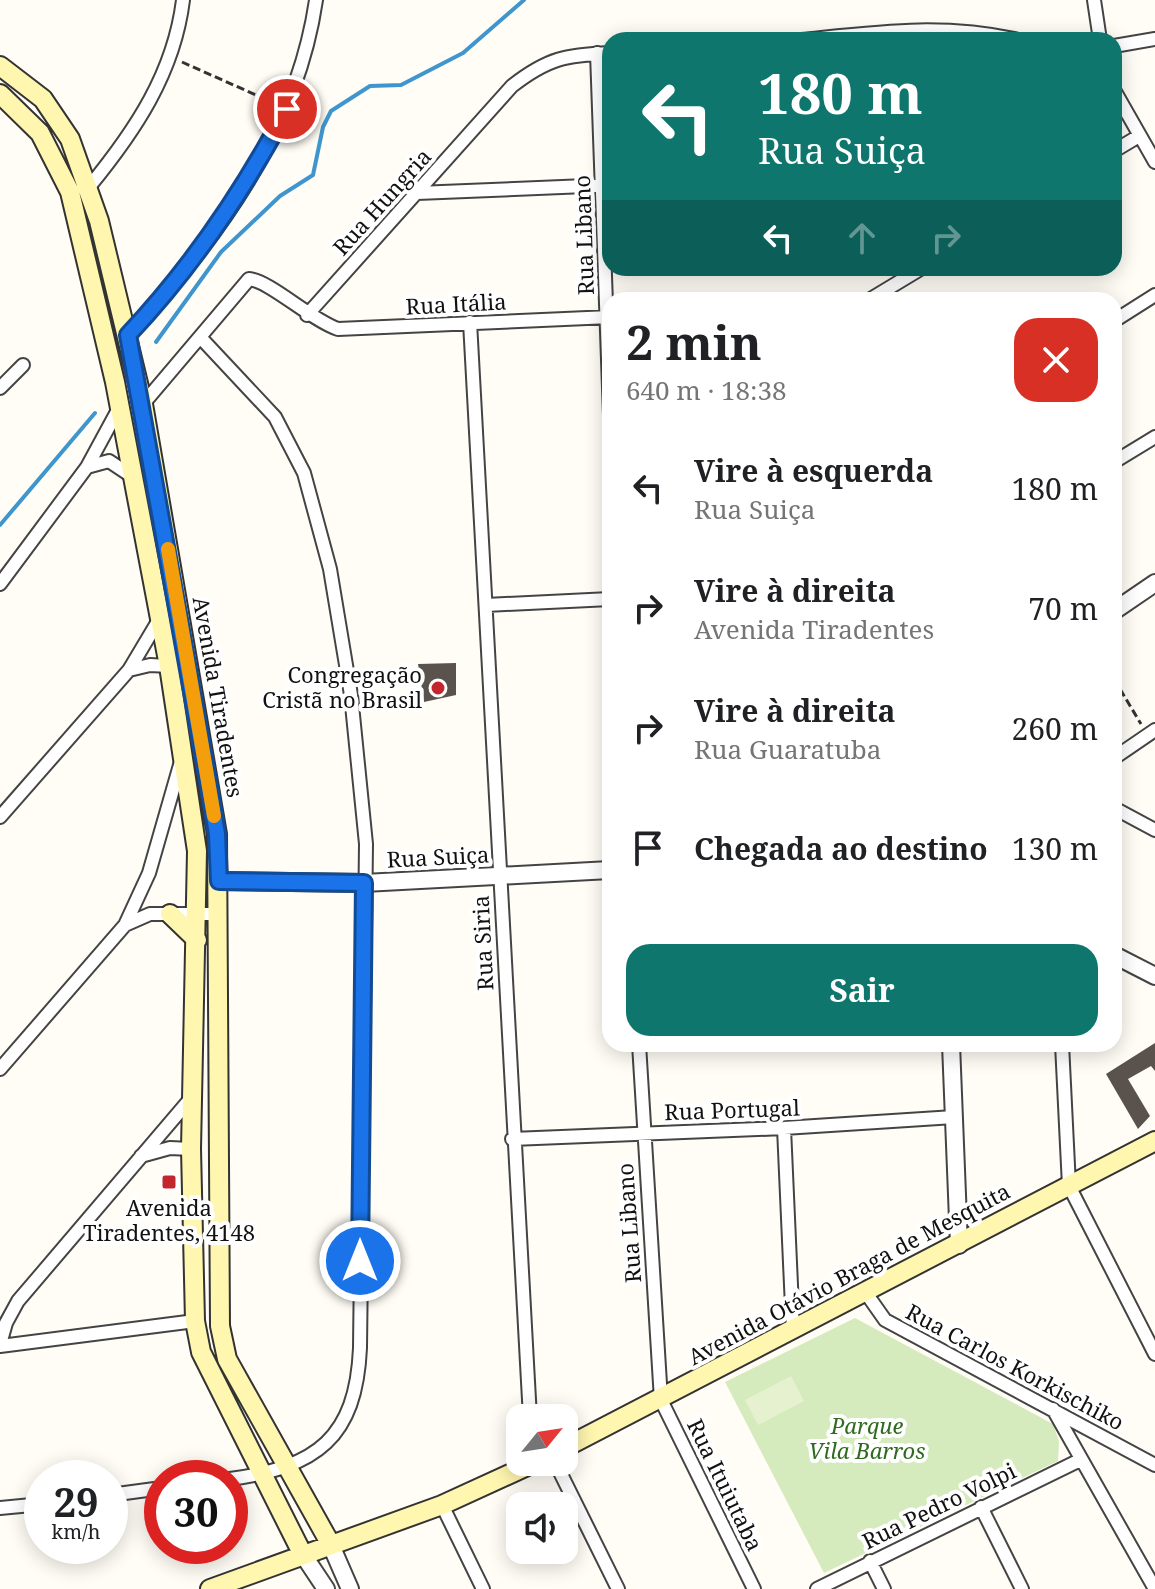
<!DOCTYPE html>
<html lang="pt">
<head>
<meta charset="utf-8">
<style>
	:root { --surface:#fff; --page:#f2f2f2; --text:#202124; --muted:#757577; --accent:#0f766e }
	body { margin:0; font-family:"Noto Serif",serif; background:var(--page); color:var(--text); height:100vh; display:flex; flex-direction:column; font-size:30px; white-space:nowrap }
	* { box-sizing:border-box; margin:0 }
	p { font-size:26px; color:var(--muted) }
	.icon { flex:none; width:44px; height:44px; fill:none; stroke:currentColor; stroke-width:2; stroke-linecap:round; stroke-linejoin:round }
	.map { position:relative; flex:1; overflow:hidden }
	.details { position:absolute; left:602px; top:292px; width:520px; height:760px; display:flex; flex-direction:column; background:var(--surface); border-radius:24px; box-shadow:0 4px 20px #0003 }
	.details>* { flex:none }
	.banner { position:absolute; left:602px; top:32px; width:520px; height:244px; border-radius:24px; box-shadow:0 4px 20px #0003; background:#0f766e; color:#fff; overflow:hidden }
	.needle { width:52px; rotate:60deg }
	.tools { position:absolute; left:506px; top:1404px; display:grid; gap:16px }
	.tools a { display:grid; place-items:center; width:72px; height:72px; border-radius:16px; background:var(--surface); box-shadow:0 4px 20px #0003; font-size:40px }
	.speed { position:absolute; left:24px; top:1460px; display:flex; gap:16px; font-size:40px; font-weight:700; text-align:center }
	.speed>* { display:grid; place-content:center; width:104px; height:104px; border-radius:50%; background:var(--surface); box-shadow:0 4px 20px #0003; line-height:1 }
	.speed small { font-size:20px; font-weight:400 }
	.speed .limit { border:12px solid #d22; background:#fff; color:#111 }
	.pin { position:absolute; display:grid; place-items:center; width:68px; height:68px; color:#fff; margin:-34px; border:4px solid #fff; border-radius:50%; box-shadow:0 2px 8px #0007 }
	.me { position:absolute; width:88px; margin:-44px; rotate:0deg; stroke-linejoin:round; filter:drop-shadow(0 0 6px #0008) }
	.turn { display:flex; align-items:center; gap:28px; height:168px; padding:0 24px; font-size:36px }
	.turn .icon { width:104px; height:104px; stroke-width:2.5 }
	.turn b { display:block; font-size:56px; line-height:68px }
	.lanes { display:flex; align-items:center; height:76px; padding:0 24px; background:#0003; justify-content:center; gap:40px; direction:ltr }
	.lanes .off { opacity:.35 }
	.round { display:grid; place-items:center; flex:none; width:84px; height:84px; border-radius:24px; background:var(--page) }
	.overview { display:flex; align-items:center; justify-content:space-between; height:136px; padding:0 24px }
	h1 { font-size:48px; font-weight:700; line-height:60px }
	.cta { display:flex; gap:16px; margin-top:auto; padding:16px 24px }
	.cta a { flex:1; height:92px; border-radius:24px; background:var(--accent); color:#fff; font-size:32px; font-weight:700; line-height:92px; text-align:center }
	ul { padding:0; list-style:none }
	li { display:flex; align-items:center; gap:24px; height:120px; padding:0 24px }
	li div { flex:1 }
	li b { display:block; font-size:30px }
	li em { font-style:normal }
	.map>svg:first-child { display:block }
	.green { fill:#d5ebbd }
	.pitch { fill:#e6f2cf }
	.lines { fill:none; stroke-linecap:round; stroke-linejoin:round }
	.stream { stroke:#3f96cf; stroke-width:4 }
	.building { fill:#5a524d }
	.minor-casing { stroke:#444; stroke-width:16 }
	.tertiary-casing { stroke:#444; stroke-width:20 }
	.secondary-casing { stroke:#333; stroke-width:22 }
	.path { stroke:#333; stroke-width:3; stroke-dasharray:8 4; stroke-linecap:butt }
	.minor { stroke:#fff; stroke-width:12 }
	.tertiary { stroke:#fff; stroke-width:16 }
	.secondary { stroke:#fff6b0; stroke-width:18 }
	.route-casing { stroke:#114b97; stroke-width:20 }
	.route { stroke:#1a73e8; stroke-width:14 }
	.slow { stroke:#f59e0b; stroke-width:14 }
	.poi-dot { fill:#c4262e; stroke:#fff; stroke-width:3 }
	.labels { text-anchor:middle; stroke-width:8; stroke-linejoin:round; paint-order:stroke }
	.street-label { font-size:22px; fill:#111; stroke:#fff }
	.poi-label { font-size:22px; fill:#111; stroke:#fff; text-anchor:end }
	.park-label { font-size:22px; font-style:italic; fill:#2f6b1f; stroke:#fff }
</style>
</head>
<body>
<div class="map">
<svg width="1155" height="1589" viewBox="0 0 1155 1589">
	<rect width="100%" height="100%" fill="#fffdf5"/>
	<!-- green -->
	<path class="green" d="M855,1318L1053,1424L1059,1441L1058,1461L824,1573L725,1382Z"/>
	<!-- pitch -->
	<path class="pitch" d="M791,1376L804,1401L758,1425L745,1400Z"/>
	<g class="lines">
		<!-- stream -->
		<path class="stream" d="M156,342L221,252L280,196L313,175L323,127L331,111L370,86L401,85L463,53L524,0
			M0,525L95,413"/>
	</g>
	<!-- building -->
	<path class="building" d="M456,663V695L424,702L418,664Z
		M1155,1043V1071L1151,1066L1128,1079L1150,1116L1138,1129L1106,1074Z"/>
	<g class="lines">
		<defs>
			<path id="minor" d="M1094,0L1100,40
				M801,40C879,32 941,23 1019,40
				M1114,46L1155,39
				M597,53L610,415
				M1114,90L1155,162
				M1114,151L1139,136
				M89,187C135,131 174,73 183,0
				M417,193L610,185
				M869,300L922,268
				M307,315L512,86C548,58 566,55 610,53
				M1114,321L1155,295
				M470,322L530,1418
				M128,335C217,240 297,131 316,0
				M201,338L275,417L304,473L330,569L351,695L366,844L360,1348C356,1438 317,1467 230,1479
				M0,388L23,365
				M143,404L249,279C270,281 311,320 338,329L610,317
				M1114,462L1155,437
				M87,467L109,461L133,477
				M0,584L87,467L119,408
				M486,605L610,599
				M129,670L150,665L169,666
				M1114,758L1155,730
				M1114,808L1155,830
				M0,817L129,670L160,618
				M125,925L150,914H220
				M639,1044L661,1400L754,1589
				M1062,1044L1069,1186L1155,1354
				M0,1069L125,925L149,873L180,765
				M784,1128L793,1330
				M512,1139L784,1128L954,1117
				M141,1156L170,1148L191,1149
				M866,1293L885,1320L1155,1465
				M0,1344L6,1323L18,1301L192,1097
				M0,1346L195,1321
				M1053,1409L1155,1589
				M555,1462L618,1589
				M110,1495L162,1488
				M442,1505L483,1589
				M981,1507L1022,1589
				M0,1508L42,1504
				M870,1561L884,1589
				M817,1589L1080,1460"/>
			<path id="tertiary" d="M1114,611L1155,583
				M219,881L364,883L610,870
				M1114,955L1155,976
				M951,1044L959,1245
				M330,1543L350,1589
				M302,1553L326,1589"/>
			<path id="secondary" d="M0,66L43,99L70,139L99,221L143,404L217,834L220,1326L227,1359L330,1543
				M0,94L40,133L70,192L115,382L169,666L197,851L191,1149L195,1321L201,1352L302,1553
				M170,914L197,940
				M564,1448L1155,1141
				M210,1589L442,1505L536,1462"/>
		</defs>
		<!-- minor casing -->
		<use href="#minor" class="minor-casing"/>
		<!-- tertiary casing -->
		<use href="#tertiary" class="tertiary-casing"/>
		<!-- secondary casing -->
		<use href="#secondary" class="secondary-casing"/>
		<!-- path -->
		<path class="path" d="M182,62L274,103
			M1114,679L1141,724"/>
		<!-- minor -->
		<use href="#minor" class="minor"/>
		<!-- tertiary -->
		<use href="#tertiary" class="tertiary"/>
		<!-- secondary -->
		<use href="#secondary" class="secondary"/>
	</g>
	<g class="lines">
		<defs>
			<path id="route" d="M287,109C243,192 193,266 128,335L208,781L217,834L219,881L364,883L360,1261"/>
		</defs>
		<!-- route casing -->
		<use href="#route" class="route-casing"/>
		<!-- route -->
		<use href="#route" class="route"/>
		<!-- slow -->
		<path class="slow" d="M168,549L214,816"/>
	</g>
	<!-- markers -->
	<g class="poi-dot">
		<circle cx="438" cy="688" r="8"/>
		<rect x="161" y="1174" width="16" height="16" rx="4"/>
	</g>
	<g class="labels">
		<!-- street labels -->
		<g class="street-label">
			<text transform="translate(382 202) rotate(-48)" y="8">Rua Hungria</text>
			<text transform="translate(584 235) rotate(-92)" y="8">Rua Libano</text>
			<text transform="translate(456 304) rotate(-3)" y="8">Rua Itália</text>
			<text transform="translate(218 697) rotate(80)" y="8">Avenida Tiradentes</text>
			<text transform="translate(438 857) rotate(-3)" y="8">Rua Suiça</text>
			<text transform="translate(483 943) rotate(-93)" y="8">Rua Siria</text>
			<text transform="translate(732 1110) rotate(-2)" y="8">Rua Portugal</text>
			<text transform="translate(629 1223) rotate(-94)" y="8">Rua Libano</text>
			<text transform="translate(849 1274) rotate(-28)" y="8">Avenida Otávio Braga de Mesquita</text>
			<text transform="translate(1015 1367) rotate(28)" y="8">Rua Carlos Korkischiko</text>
			<text transform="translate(725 1485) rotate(64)" y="8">Rua Ituiutaba</text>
			<text transform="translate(939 1506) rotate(-26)" y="8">Rua Pedro Volpi</text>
		</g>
		<!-- poi labels -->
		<g class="poi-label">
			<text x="422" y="683">Congregação<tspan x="422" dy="25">Cristã no Brasil</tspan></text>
			<text x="169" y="1216" text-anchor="middle">Avenida<tspan x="169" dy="25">Tiradentes, 4148</tspan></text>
		</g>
		<!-- park labels -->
		<g class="park-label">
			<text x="867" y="1434">Parque<tspan x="867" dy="25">Vila Barros</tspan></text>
		</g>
	</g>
</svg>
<div class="tools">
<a><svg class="needle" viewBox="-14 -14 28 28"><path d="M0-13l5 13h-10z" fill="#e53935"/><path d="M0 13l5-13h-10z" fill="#757577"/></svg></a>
<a><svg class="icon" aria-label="sound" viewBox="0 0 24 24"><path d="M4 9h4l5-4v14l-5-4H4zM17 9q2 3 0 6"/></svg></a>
</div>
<div class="speed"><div>29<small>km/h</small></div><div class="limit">30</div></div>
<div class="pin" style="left:287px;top:109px;background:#d93025"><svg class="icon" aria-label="arrive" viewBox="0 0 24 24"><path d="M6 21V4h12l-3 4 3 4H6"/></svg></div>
<svg class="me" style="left:360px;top:1261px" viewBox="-20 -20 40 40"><circle r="17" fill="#1a73e8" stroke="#fff" stroke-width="3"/><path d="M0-11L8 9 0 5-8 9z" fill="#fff"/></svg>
<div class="banner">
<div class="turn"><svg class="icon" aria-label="left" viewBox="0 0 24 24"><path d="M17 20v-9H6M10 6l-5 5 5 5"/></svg><div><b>180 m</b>Rua Suiça</div></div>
<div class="lanes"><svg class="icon" aria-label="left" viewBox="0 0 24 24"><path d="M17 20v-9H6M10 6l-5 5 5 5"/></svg><svg class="icon off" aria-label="ahead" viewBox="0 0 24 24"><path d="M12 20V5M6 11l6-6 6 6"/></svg><svg class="icon off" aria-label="right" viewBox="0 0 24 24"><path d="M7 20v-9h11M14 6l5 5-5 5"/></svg></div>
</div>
<section class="details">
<div class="overview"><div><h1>2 min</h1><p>640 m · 18:38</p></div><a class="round" style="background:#d93025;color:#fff"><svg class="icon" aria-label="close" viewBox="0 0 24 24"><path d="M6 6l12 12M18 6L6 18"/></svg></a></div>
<ul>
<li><svg class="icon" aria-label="left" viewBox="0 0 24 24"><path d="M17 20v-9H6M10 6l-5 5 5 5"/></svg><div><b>Vire à esquerda</b><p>Rua Suiça</p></div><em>180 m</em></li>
<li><svg class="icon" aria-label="right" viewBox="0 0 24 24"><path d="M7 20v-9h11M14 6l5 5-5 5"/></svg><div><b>Vire à direita</b><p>Avenida Tiradentes</p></div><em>70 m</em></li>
<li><svg class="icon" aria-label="right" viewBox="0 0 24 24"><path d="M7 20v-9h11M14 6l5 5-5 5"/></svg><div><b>Vire à direita</b><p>Rua Guaratuba</p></div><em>260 m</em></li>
<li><svg class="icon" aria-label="arrive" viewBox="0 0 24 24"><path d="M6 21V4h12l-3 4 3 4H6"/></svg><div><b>Chegada ao destino</b></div><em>130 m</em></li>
</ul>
<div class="cta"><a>Sair</a></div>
</section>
</div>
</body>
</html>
